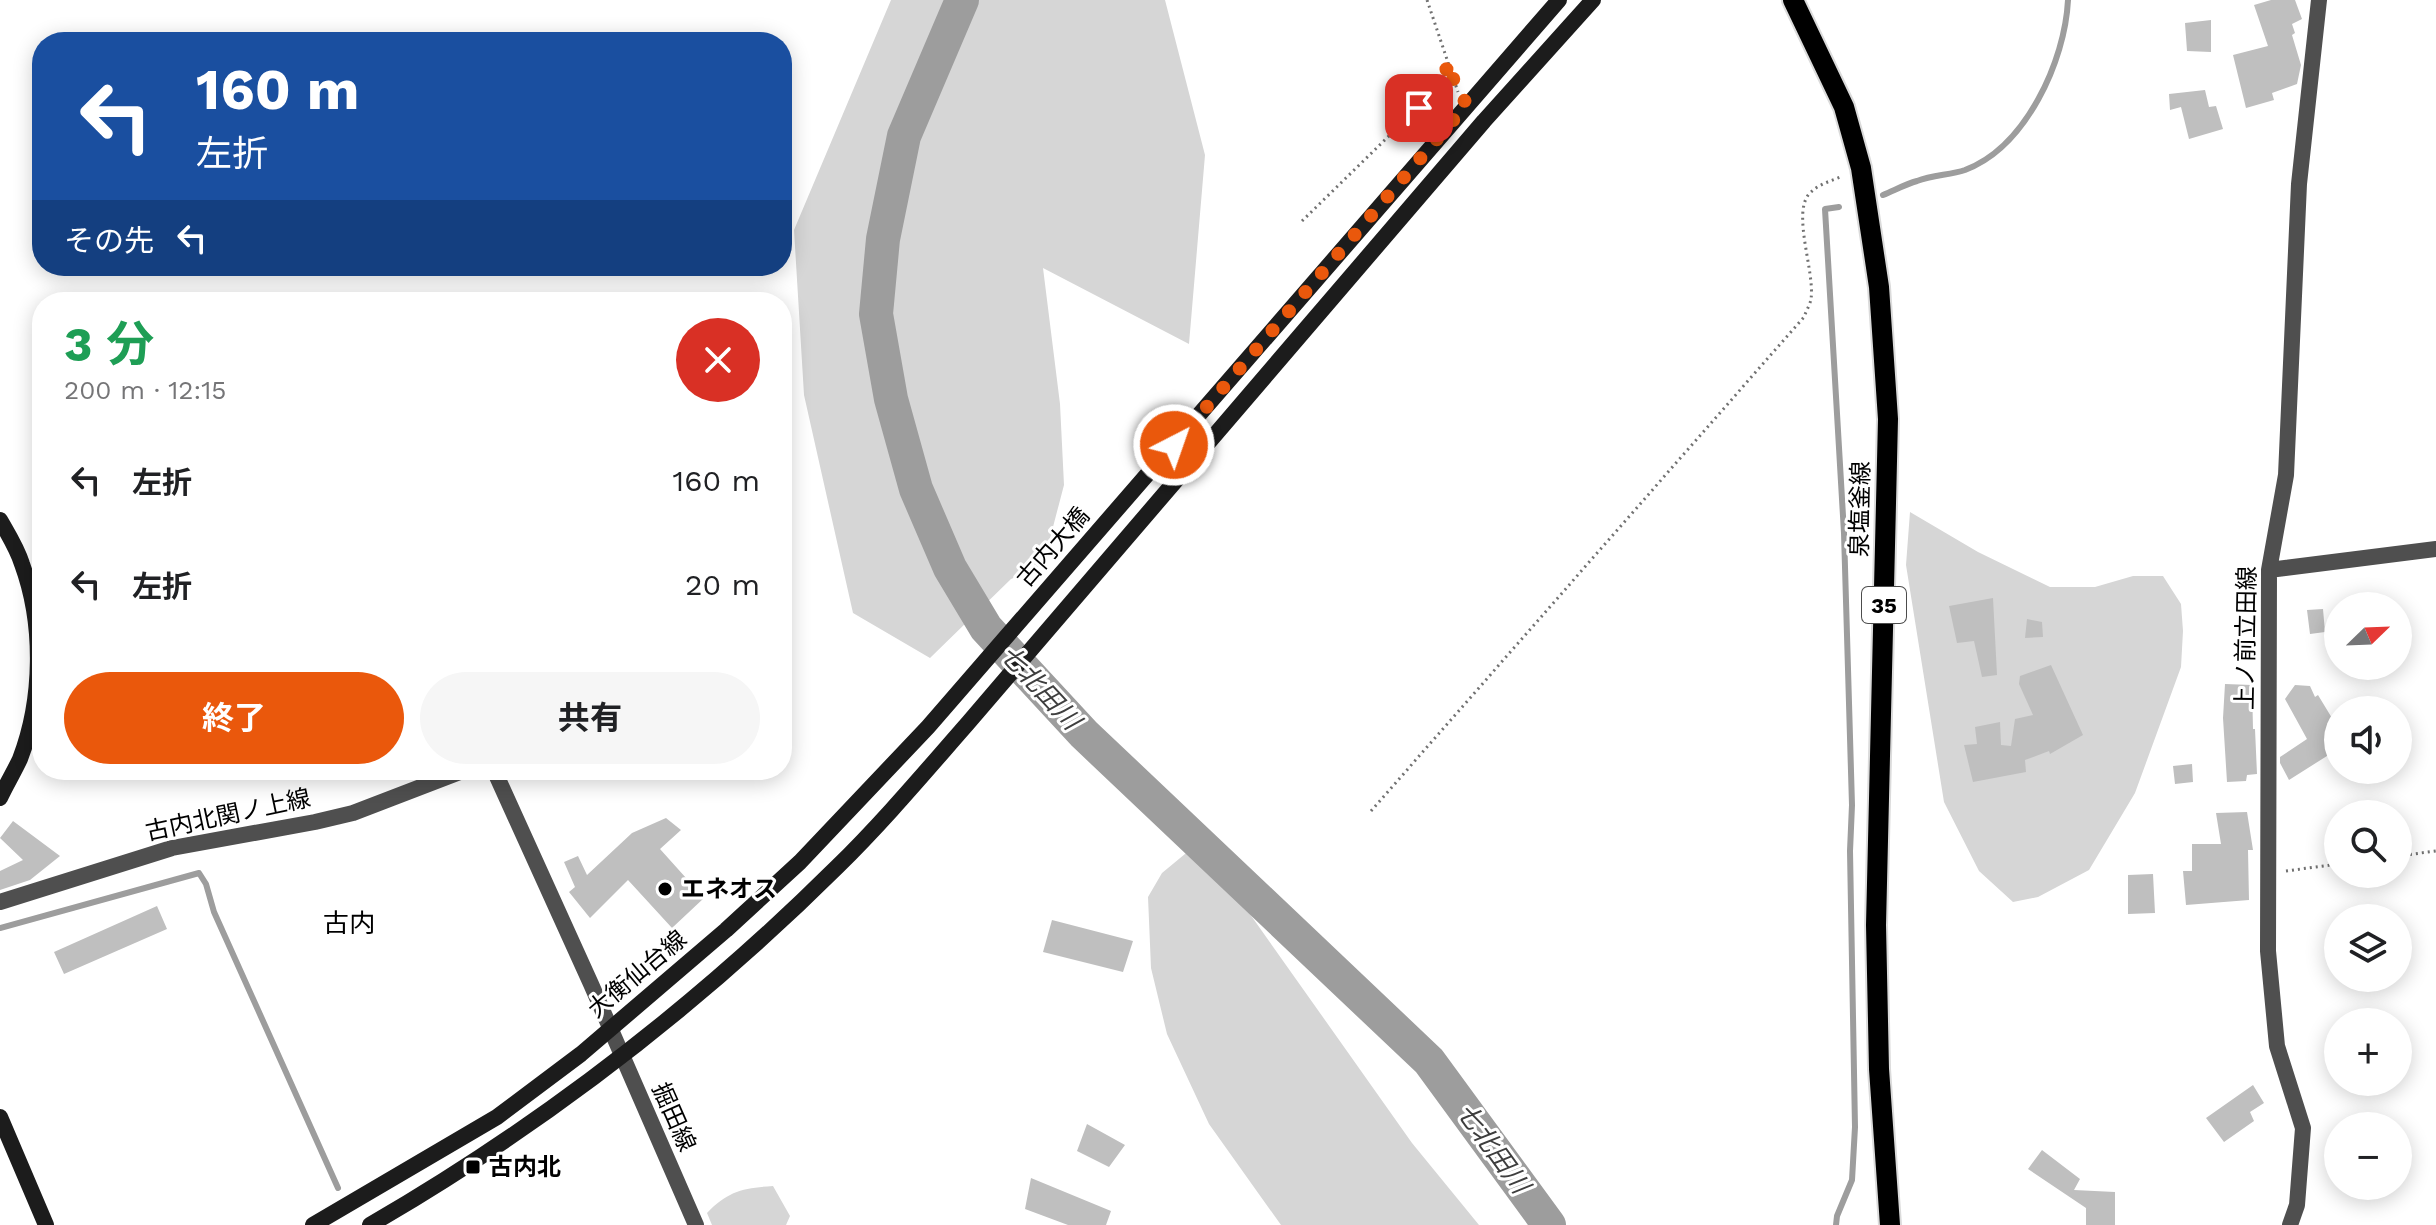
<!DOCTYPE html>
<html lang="ja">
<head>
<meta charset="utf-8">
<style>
	:root { --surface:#fff; --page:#f6f6f6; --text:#202124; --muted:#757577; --accent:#ea580c }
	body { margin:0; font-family:"Work Sans","Noto Sans JP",sans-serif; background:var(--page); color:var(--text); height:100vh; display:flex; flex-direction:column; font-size:30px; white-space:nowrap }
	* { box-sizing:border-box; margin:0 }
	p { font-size:26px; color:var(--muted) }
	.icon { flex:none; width:44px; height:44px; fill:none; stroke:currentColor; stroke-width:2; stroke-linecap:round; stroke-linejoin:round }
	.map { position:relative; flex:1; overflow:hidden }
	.side { position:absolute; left:32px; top:292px; width:760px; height:488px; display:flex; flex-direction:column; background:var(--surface); border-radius:32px; box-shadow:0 4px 20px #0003 }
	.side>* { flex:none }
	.guide { position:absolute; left:32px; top:32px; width:760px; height:244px; border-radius:32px; box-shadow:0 4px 20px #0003; background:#1a4fa0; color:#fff; overflow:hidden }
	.needle { width:52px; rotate:67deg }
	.controls { position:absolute; left:2324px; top:592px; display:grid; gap:16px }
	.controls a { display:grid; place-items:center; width:88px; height:88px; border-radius:50%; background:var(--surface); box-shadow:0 4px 20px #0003; font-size:40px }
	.pin { position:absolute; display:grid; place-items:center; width:68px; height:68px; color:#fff; margin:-34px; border-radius:16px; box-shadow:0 4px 12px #0006 }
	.me { position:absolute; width:88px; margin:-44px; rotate:41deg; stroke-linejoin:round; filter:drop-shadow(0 0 6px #0008) }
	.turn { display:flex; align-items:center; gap:28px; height:168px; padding:0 32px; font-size:36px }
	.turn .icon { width:104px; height:104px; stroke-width:2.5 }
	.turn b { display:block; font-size:56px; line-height:68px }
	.then { display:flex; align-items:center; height:76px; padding:0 32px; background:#0003; gap:16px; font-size:30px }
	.round { display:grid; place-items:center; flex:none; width:84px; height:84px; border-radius:42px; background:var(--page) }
	.head { display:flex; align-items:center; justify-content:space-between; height:136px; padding:0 32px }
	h1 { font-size:48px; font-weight:700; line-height:60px; color:#1e9e55 }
	.primary-button { display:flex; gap:16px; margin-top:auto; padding:16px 32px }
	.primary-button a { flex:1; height:92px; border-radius:48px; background:var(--accent); color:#fff; font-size:32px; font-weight:700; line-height:92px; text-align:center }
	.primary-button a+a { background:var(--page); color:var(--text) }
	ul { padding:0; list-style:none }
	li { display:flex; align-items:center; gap:24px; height:104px; padding:0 32px }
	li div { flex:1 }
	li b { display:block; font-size:30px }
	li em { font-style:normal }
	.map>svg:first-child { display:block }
	.green { fill:#d6d6d6 }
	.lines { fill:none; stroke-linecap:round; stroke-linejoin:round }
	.stream { stroke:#9d9d9d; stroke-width:6 }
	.river { stroke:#9d9d9d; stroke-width:34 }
	.building { fill:#bfbfbf }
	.primary-casing { stroke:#dbdbdb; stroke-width:24 }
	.path { stroke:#717171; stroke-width:3; stroke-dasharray:2 4; stroke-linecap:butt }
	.street { stroke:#4f4f4f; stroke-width:16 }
	.secondary { stroke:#1c1c1c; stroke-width:16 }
	.primary { stroke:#000; stroke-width:20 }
	.route { stroke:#ea580c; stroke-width:14; stroke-dasharray:0 25.2 }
	.poi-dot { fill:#000; stroke:#fff; stroke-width:3 }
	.labels { text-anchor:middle; stroke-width:6; stroke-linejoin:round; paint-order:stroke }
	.shield { fill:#fff; stroke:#4c4c4c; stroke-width:2 }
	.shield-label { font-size:22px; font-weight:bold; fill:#000 }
	.street-label { font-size:24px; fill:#000; stroke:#fff }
	.poi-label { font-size:24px; font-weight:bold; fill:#000; stroke:#fff; text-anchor:start }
	.water-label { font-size:26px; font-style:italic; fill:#3e3e3e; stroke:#fff }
	.neighbourhood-label { font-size:26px; fill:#000; stroke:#fff }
</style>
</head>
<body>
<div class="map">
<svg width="2436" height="1225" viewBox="0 0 2436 1225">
	<rect width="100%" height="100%" fill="#fff"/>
	<!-- green -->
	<path class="green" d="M891,0H1165L1205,155L1189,344L1043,268L1060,404L1064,485L1043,565L1011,579L930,658L853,613L804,395L794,230Z
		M1910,512L1978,552L2050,587H2095L2133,576H2163L2181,604L2183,631L2181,667L2135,793L2089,870L2038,897L2013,902L1979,871L1944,802L1906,565Z
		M1199,848L1240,900L1412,1143L1479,1225H1281L1209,1124L1167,1034L1151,968L1148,897L1162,873L1191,849Z
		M773,1186L790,1216L786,1225H712L707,1213C728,1191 743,1188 773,1186Z"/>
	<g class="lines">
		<!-- stream -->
		<path class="stream" d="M1883,195C1895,190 1906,184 1917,181C1933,175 1950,175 1965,170C2026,147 2065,61 2068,0
			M0,928L199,873L206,884L214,912L338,1188
			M1836,1225L1837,1216L1852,1180L1855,1127L1850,851L1852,805L1844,533L1825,209L1839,207"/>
		<!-- river -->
		<path class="river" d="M962,0L904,136L883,239L876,314L891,399L916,489L950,568L986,628L1084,734L1429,1061L1549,1225"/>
	</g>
	<!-- building -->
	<path class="building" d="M2271,0H2295L2302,19L2292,24L2295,33L2292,35L2301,65L2297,84L2272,93L2274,100L2246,108L2233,55L2268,46L2254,5Z
		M2211,20V52L2187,51L2185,23Z
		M2205,90L2209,107L2216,106L2223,129L2189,139L2181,107L2170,110L2169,94Z
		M1993,598L1997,675L1982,677L1974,641L1957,643L1949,606Z
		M2323,609L2325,632L2310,634L2307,610Z
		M2027,619L2042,622L2043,637L2025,638Z
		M2051,665L2083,735L2050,754L2049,751L2025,760L2026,772L1973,782L1964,745L1977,744L1975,727L2000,722L2001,745L2011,746L2015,719L2033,715L2019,684L2020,676Z
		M2225,684L2252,685L2253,729H2255L2257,774L2247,775L2246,781L2227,782L2223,718Z
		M2295,685L2310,686L2315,697L2318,695L2338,728V749L2289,780L2280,763V757L2307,739L2285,699Z
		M2192,764L2193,782L2175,784L2173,766Z
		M2247,812L2253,850H2248L2249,900L2186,905L2183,871H2192V844H2221L2216,813Z
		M666,818L681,830L660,849L704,898L672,928L628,880L590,918L569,892L575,887L564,862L578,856L587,875L632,833Z
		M13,821L60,856L30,880L0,890V871L23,860L0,838Z
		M2153,874L2155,913L2128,914V875Z
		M157,906L167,929L64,974L54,952Z
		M1052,920L1133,941L1123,972L1043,952Z
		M2253,1085L2264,1103L2250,1112L2254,1121L2224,1142L2206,1118Z
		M1087,1124L1125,1145L1109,1167L1077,1151Z
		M2042,1150L2080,1179L2074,1190L2115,1192V1225H2086V1208L2028,1169Z
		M1031,1178L1111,1211L1106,1225H1068L1025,1209Z"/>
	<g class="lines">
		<defs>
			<path id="primary" d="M1793,0L1844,107L1861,168L1879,287L1888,419L1876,925L1879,1069L1890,1225"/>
		</defs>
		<!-- primary casing -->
		<use href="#primary" class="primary-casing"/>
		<!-- path -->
		<path class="path" d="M1427,0L1458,92
			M1302,221L1441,85L1449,62
			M1371,811L1804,317C1806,311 1810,305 1811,299C1815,272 1792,214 1809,194C1818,184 1831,181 1843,176
			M2398,856L2436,851
			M2286,871L2338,864"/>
		<!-- street -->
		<path class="street" d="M2269,570L2436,549
			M494,770L591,984L696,1225
			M0,902L172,848L315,822L353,813L465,770
			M2290,1225L2297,1205L2303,1128L2277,1046L2268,951L2269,570L2286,475L2299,184L2319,0"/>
		<!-- secondary -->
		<path class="secondary" d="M0,520C8,534 17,548 22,564C44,624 43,699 20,759C14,772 6,785 0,798
			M0,1117L46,1225
			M313,1225L497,1117L581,1054L726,930L800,862L928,727L1559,0
			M370,1225C539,1127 698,1005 837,867C883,822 925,772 968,723L1484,121L1593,0"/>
		<!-- primary -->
		<use href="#primary" class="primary"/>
	</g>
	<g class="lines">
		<!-- route -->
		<path class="route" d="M1174,445L1467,104L1456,90L1449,62L1441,85L1419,108"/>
	</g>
	<!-- markers -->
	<g class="poi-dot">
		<circle cx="665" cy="889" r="8"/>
		<rect x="465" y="1159" width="16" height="16" rx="4"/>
	</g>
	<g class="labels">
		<!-- shield labels -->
		<rect class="shield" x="1862" y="587" width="44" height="36" rx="6"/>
		<g class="shield-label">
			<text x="1884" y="613">35</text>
		</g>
		<!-- street labels -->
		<g class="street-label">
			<text transform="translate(1860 509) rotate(-89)" y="8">泉塩釜線</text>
			<text transform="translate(1053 547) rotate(-49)" y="8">古内大橋</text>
			<text transform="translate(2246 638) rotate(-89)" y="8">上ノ前立田線</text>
			<text transform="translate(228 815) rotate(-12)" y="8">古内北関ノ上線</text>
			<text transform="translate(637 974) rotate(-40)" y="8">大衡仙台線</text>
			<text transform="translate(674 1117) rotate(66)" y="8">掘田線</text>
		</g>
		<!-- poi labels -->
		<g class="poi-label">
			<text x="681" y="897">エネオス</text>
			<text x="489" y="1175">古内北</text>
		</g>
		<!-- water labels -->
		<g class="water-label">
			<text transform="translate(1040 687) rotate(47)" y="9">七北田川</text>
			<text transform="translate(1493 1148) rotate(54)" y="9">七北田川</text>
		</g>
		<!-- neighbourhood labels -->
		<g class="neighbourhood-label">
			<text x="349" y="932">古内</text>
		</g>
	</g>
</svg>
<div class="controls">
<a><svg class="needle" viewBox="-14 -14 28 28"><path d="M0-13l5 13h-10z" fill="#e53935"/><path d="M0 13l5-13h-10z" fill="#757577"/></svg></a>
<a><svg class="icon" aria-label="sound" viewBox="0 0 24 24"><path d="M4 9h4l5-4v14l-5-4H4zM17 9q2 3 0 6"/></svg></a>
<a><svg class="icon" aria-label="search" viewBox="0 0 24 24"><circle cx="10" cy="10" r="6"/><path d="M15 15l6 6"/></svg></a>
<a><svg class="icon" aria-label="layers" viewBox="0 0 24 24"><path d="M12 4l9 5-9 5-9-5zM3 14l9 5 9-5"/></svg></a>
<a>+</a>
<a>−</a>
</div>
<div class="pin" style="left:1419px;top:108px;background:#d93025"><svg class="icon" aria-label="arrive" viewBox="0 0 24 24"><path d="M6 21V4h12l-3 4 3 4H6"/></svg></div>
<svg class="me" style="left:1174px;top:445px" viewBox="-20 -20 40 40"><circle r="17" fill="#ea580c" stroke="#fff" stroke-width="3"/><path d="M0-11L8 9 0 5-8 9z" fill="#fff"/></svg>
<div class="guide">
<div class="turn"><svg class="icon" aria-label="left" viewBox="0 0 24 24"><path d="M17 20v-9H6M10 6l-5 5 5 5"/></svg><div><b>160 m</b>左折</div></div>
<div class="then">その先<svg class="icon" aria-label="left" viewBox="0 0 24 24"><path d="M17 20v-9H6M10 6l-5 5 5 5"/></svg></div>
</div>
<section class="side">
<div class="head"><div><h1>3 分</h1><p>200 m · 12:15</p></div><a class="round" style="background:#d93025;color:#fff"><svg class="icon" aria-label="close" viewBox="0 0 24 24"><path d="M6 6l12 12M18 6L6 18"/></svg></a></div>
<ul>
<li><svg class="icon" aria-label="left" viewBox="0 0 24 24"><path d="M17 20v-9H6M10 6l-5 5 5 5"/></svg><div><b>左折</b></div><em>160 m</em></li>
<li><svg class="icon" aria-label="left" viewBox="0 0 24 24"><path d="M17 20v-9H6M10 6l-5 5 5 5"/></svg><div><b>左折</b></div><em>20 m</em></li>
</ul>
<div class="primary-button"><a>終了</a><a>共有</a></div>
</section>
</div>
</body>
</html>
